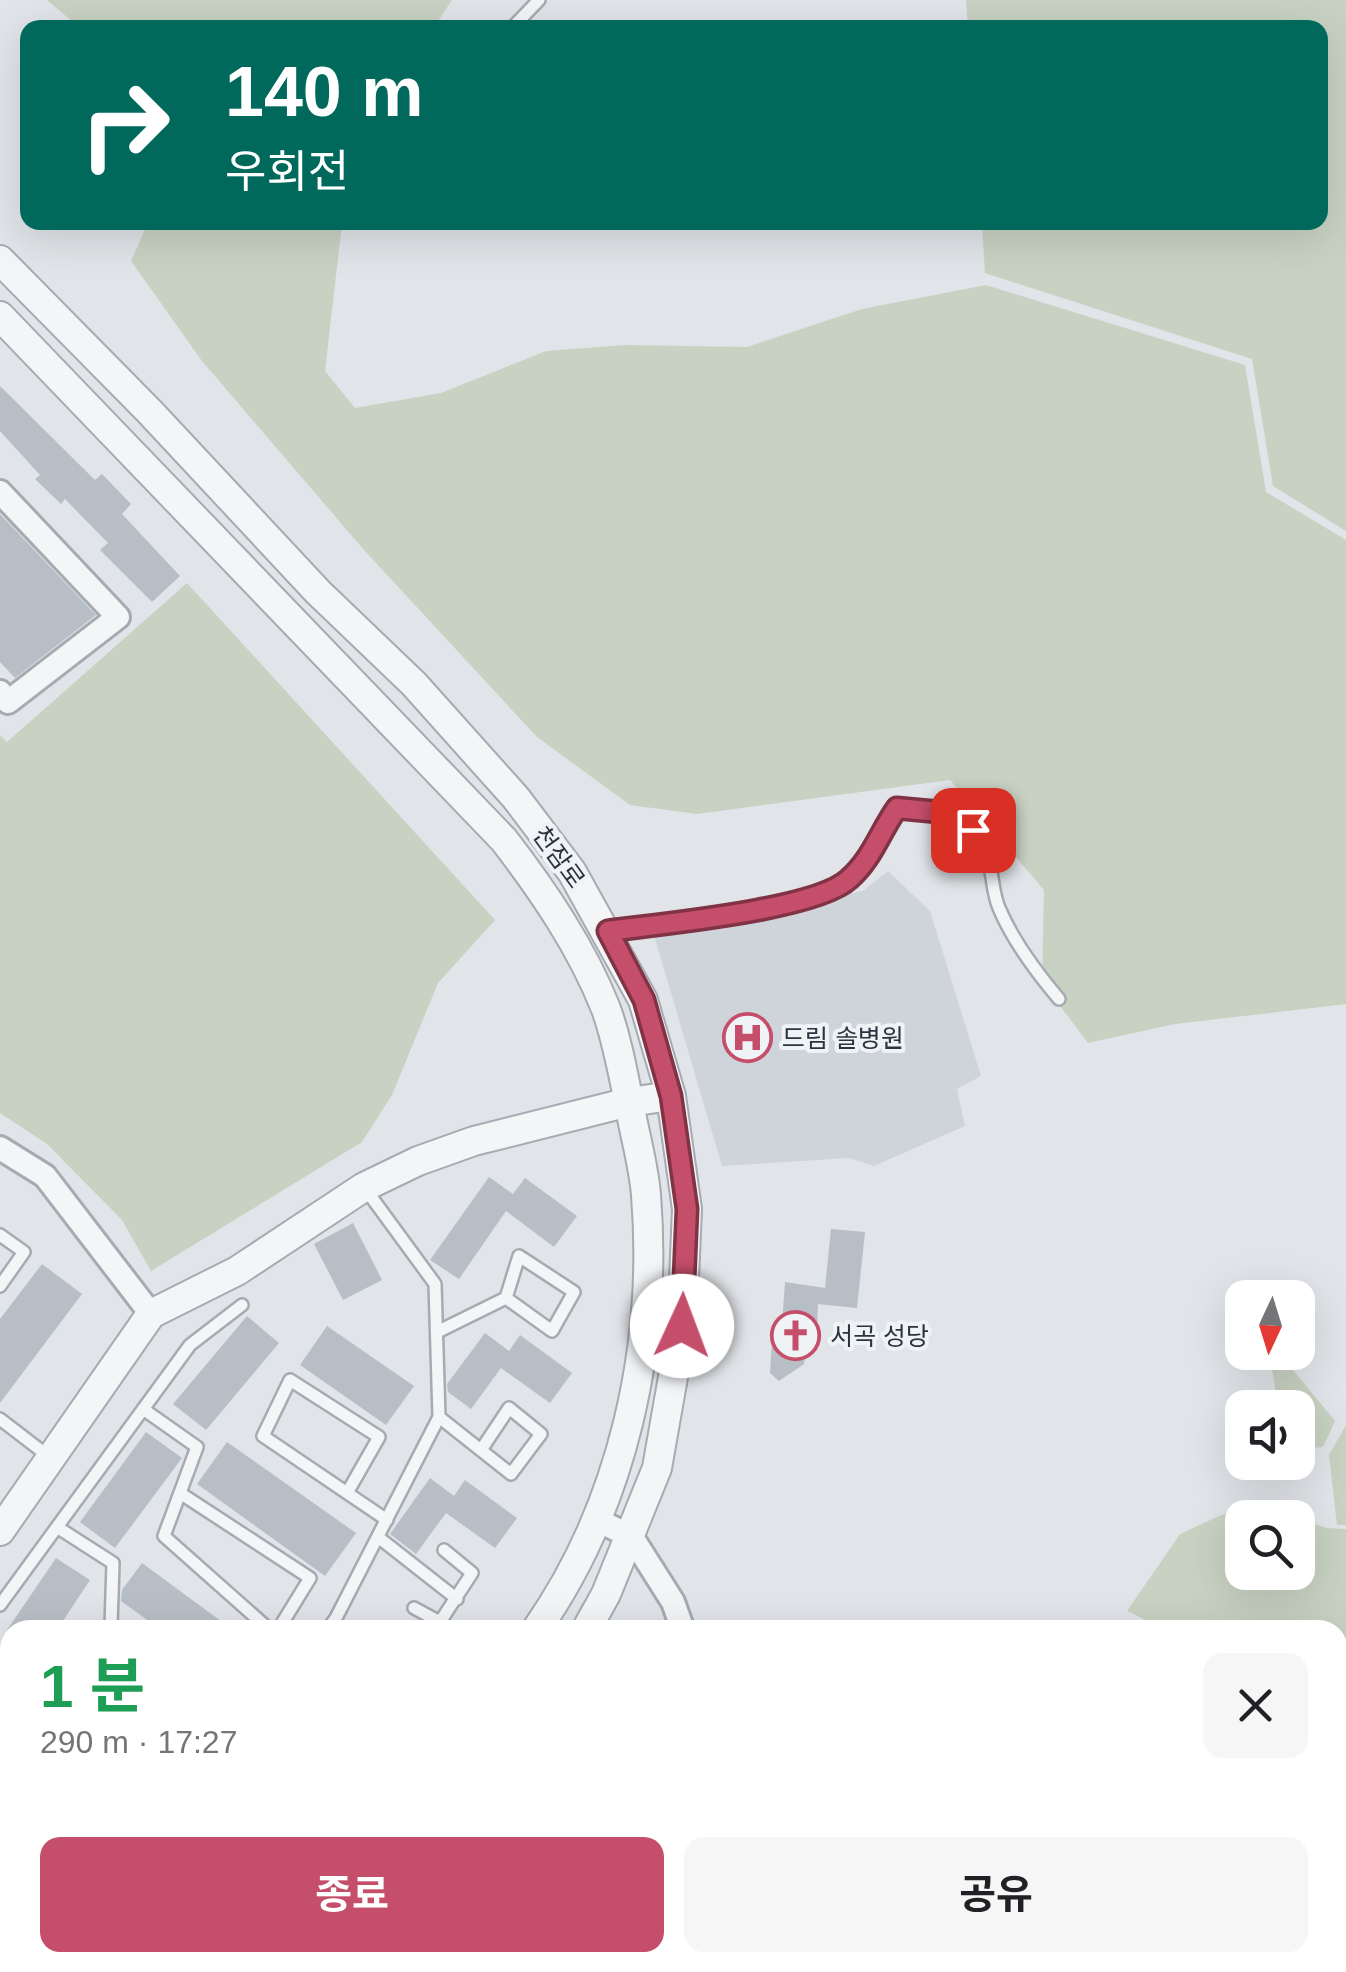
<!DOCTYPE html>
<html lang="ko">
<head>
<meta charset="utf-8">
<style>
	:root { --surface:#fff; --page:#f6f6f6; --text:#202124; --muted:#757577; --accent:#c54e6a }
	body { margin:0; font-family:Arial,"Noto Sans KR",sans-serif; background:var(--page); color:var(--text); height:100vh; display:flex; flex-direction:column; font-size:38px; white-space:nowrap }
	* { box-sizing:border-box; margin:0 }
	p { font-size:32px; color:var(--muted) }
	.icon { flex:none; width:55px; height:55px; fill:none; stroke:currentColor; stroke-width:2; stroke-linecap:round; stroke-linejoin:round }
	.map { position:relative; flex:1; overflow:hidden }
	.sheet { position:absolute; left:0px; top:1620px; width:1348px; height:352px; display:flex; flex-direction:column; background:var(--surface); border-radius:30px 30px 0 0; box-shadow:0 10px 40px #0002 }
	.sheet>* { flex:none }
	.top-card { position:absolute; left:20px; top:20px; width:1308px; height:210px; border-radius:20px; box-shadow:0 10px 40px #0002; background:#00695c; color:#fff; overflow:hidden }
	.needle { width:65px; rotate:184deg }
	.fabs { position:absolute; left:1225px; top:1280px; display:grid; gap:20px }
	.fabs a { display:grid; place-items:center; width:90px; height:90px; border-radius:20px; background:var(--surface); box-shadow:0 10px 40px #0002; font-size:50px }
	.pin { position:absolute; display:grid; place-items:center; width:85px; height:85px; color:#fff; margin:-42px; border-radius:20px; box-shadow:0 5px 15px #0006 }
	.me { position:absolute; width:110px; margin:-55px; rotate:2deg; stroke-linejoin:round; filter:drop-shadow(0 0 8px #0008) }
	.turn { display:flex; align-items:center; gap:35px; height:210px; padding:0 40px; font-size:45px }
	.turn .icon { width:130px; height:130px; stroke-width:2.5 }
	.turn b { display:block; font-size:70px; line-height:85px }
	.round { display:grid; place-items:center; flex:none; width:105px; height:105px; border-radius:20px; background:var(--page) }
	.head { display:flex; align-items:center; justify-content:space-between; height:170px; padding:0 40px }
	h1 { font-size:60px; font-weight:700; line-height:75px; color:#1e9e55 }
	.action { display:flex; gap:20px; margin-top:auto; padding:20px 40px }
	.action a { flex:1; height:115px; border-radius:20px; background:var(--accent); color:#fff; font-size:40px; font-weight:700; line-height:115px; text-align:center }
	.action a+a { background:var(--page); color:var(--text) }
	.map>svg:first-child { display:block }
	.built { fill:#cfd4da }
	.green { fill:#c8d2c2 }
	.building { fill:#b8bec5 }
	.lines { fill:none; stroke-linecap:round; stroke-linejoin:round }
	.service-casing { stroke:#a6abb2; stroke-width:16 }
	.minor-casing { stroke:#a6abb2; stroke-width:28 }
	.tertiary-casing { stroke:#a6abb2; stroke-width:32 }
	.service { stroke:#f3f5f7; stroke-width:11 }
	.minor { stroke:#f3f5f7; stroke-width:22 }
	.tertiary { stroke:#f3f5f7; stroke-width:28 }
	.route-casing { stroke:#803345; stroke-width:25 }
	.route { stroke:#c54e6a; stroke-width:18 }
	.labels { text-anchor:middle; stroke-width:8; stroke-linejoin:round; paint-order:stroke }
	.street-label { font-size:25px; fill:#2a333f; stroke:#f0f3f6 }
	.poi-label { font-size:25px; fill:#2a333f; stroke:#f0f3f6; text-anchor:start }
</style>
</head>
<body>
<div class="map">
<svg width="1346" height="1972" viewBox="0 0 1346 1972">
	<rect width="100%" height="100%" fill="#e1e4e8"/>
	<!-- built -->
	<path class="built" d="M888,871L930,911L981,1076L957,1089L965,1126L874,1166L849,1158L722,1166L654,935L863,891Z"/>
	<!-- green -->
	<path class="green" d="M47,0H452L434,27L80,28Z
		M966,0H1346V531L1273,486L1252,359L985,273L982,223L1320,222V28L968,27Z
		M148,223H342L325,371L355,408L441,393L546,351L626,345L747,347L862,309L986,285L1245,365L1266,492L1346,540V1004L1175,1024L1088,1043L1042,982L1044,890L950,780L697,814L630,805L537,737L364,550L202,361L131,261Z
		M187,583L495,920L438,983L392,1095L362,1142L151,1271L122,1220L47,1144L0,1113V735L7,742Z
		M1279,1353L1335,1421L1323,1447L1298,1449V1408L1278,1407L1272,1369Z
		M1346,1425V1525H1337L1329,1455Z
		M1250,1502L1295,1517L1242,1518V1572H1298V1518L1326,1528L1346,1529V1675L1338,1682V1630H1166L1127,1611L1180,1534Z"/>
	<!-- building -->
	<path class="building" d="M0,386L95,480L102,474L131,504L122,514L180,576L152,602L100,550L108,543L65,499L61,504L35,479L40,475L0,431Z
		M0,514L96,615L15,678L0,662Z
		M489,1177L513,1194L525,1178L577,1216L554,1247L506,1211L459,1279L430,1260Z
		M353,1223L382,1280L343,1300L314,1244Z
		M831,1229L865,1232L857,1308L818,1304L816,1347H807L804,1364L779,1381L770,1373L773,1325L782,1324L785,1282L825,1288Z
		M42,1264L82,1294L0,1403V1319Z
		M247,1316L279,1343L206,1430L173,1404Z
		M327,1326L414,1386L386,1425L300,1365Z
		M485,1333L509,1351L520,1335L572,1373L550,1403L501,1368L471,1409L448,1392L447,1384Z
		M146,1432L182,1458L115,1548L80,1522Z
		M227,1442L356,1533L325,1576L197,1484Z
		M430,1478L454,1496L465,1480L517,1518L495,1548L446,1513L416,1554L390,1534Z
		M56,1558L90,1580L57,1630H7Z
		M142,1563L233,1630H161L121,1601L122,1590Z"/>
	<g class="lines">
		<defs>
			<path id="service" d="M512,28L539,0
				M607,931C659,924 816,910 849,879C872,859 880,832 897,809C931,806 975,820 987,855C993,872 992,892 999,908C1013,941 1036,972 1059,999
				M0,1235L24,1252L0,1286
				M437,1332L506,1298L552,1331L574,1292L519,1256L506,1298
				M143,1409L197,1447L164,1536L270,1630
				M439,1417L511,1474L541,1434L509,1408L481,1450
				M0,1419L52,1459
				M180,1493L310,1578L278,1630
				M347,1493L379,1437L290,1380L263,1436L387,1520
				M57,1527L113,1563L111,1626L117,1630
				M378,1537L457,1599
				M0,1605L190,1345L242,1305
				M414,1608L440,1622L472,1573L444,1550
				M327,1630L336,1618L439,1417L435,1284L364,1187
				M0,1847L10,1854
				M0,1903L10,1890
				M0,1955L21,1972
				M39,1972L46,1962
				M131,1972L139,1962"/>
			<path id="minor" d="M0,492L118,617L8,702L0,692
				M0,1148L45,1176L151,1314
				M597,1520L630,1536L635,1542L673,1602L683,1630
				M777,1972L778,1962"/>
			<path id="tertiary" d="M0,260L150,412L318,592L414,684L516,798L572,872L643,1000L671,1096L687,1209L682,1326L657,1468L606,1594L586,1630
				M0,316L504,840C544,892 582,948 606,1009C618,1042 624,1079 631,1113C636,1140 644,1168 646,1195C658,1346 623,1506 536,1630
				M0,1531L151,1314L237,1271L364,1187L418,1161L474,1141L629,1102L671,1096
				M0,1714L10,1722
				M290,1972L297,1962
				M337,1972L344,1962"/>
		</defs>
		<!-- service casing -->
		<use href="#service" class="service-casing"/>
		<!-- minor casing -->
		<use href="#minor" class="minor-casing"/>
		<!-- tertiary casing -->
		<use href="#tertiary" class="tertiary-casing"/>
		<!-- service -->
		<use href="#service" class="service"/>
		<!-- minor -->
		<use href="#minor" class="minor"/>
		<!-- tertiary -->
		<use href="#tertiary" class="tertiary"/>
	</g>
	<g class="lines">
		<defs>
			<path id="route" d="M682,1326L687,1209L671,1096L644,1000L608,931C659,924 816,910 849,879C872,859 880,832 897,808L939,812L973,830"/>
		</defs>
		<!-- route casing -->
		<use href="#route" class="route-casing"/>
		<!-- route -->
		<use href="#route" class="route"/>
	</g>
	<!-- icons -->
	<defs>
		<symbol id="hospital-ring" viewBox="-11 -11 22 22"><circle r="9.5" fill="#f0f3f6" stroke="#c54e6a" stroke-width="1.5"/><path d="M-5-5h3v3.5h4V-5h3V5h-3V1.5h-4V5h-3Z" fill="#c54e6a"/></symbol>
		<symbol id="church-ring" viewBox="-11 -11 22 22"><circle r="9.5" fill="#f0f3f6" stroke="#c54e6a" stroke-width="1.5"/><path d="M-1.2-6h2.4v3.5h3.3v2.4h-3.3V6h-2.4V-.1h-3.3v-2.4h3.3Z" fill="#c54e6a"/></symbol>
	</defs>
	<g fill-rule="evenodd">
		<use href="#hospital-ring" x="720" y="1010" width="55" height="55"/>
		<use href="#church-ring" x="768" y="1308" width="55" height="55"/>
	</g>
	<g class="labels">
		<!-- street labels -->
		<g class="street-label">
			<text transform="translate(559 857) rotate(54)" y="9">천잠로</text>
		</g>
		<!-- poi labels -->
		<g class="poi-label">
			<text x="782" y="1047">드림 솔병원</text>
			<text x="830" y="1345">서곡 성당</text>
		</g>
	</g>
</svg>
<div class="fabs">
<a><svg class="needle" viewBox="-14 -14 28 28"><path d="M0-13l5 13h-10z" fill="#e53935"/><path d="M0 13l5-13h-10z" fill="#757577"/></svg></a>
<a><svg class="icon" aria-label="sound" viewBox="0 0 24 24"><path d="M4 9h4l5-4v14l-5-4H4zM17 9q2 3 0 6"/></svg></a>
<a><svg class="icon" aria-label="search" viewBox="0 0 24 24"><circle cx="10" cy="10" r="6"/><path d="M15 15l6 6"/></svg></a>
</div>
<div class="pin" style="left:973px;top:830px;background:#d93025"><svg class="icon" aria-label="arrive" viewBox="0 0 24 24"><path d="M6 21V4h12l-3 4 3 4H6"/></svg></div>
<svg class="me" style="left:682px;top:1326px" viewBox="-20 -20 40 40"><circle r="19" fill="#fff"/><path d="M0-13L10 11 0 6-10 11z" fill="#c54e6a"/></svg>
<div class="top-card">
<div class="turn"><svg class="icon" aria-label="right" viewBox="0 0 24 24"><path d="M7 20v-9h11M14 6l5 5-5 5"/></svg><div><b>140 m</b>우회전</div></div>
</div>
<section class="sheet">
<div class="head"><div><h1>1 분</h1><p>290 m · 17:27</p></div><a class="round"><svg class="icon" aria-label="close" viewBox="0 0 24 24"><path d="M6 6l12 12M18 6L6 18"/></svg></a></div>
<div class="action"><a>종료</a><a>공유</a></div>
</section>
</div>
</body>
</html>
